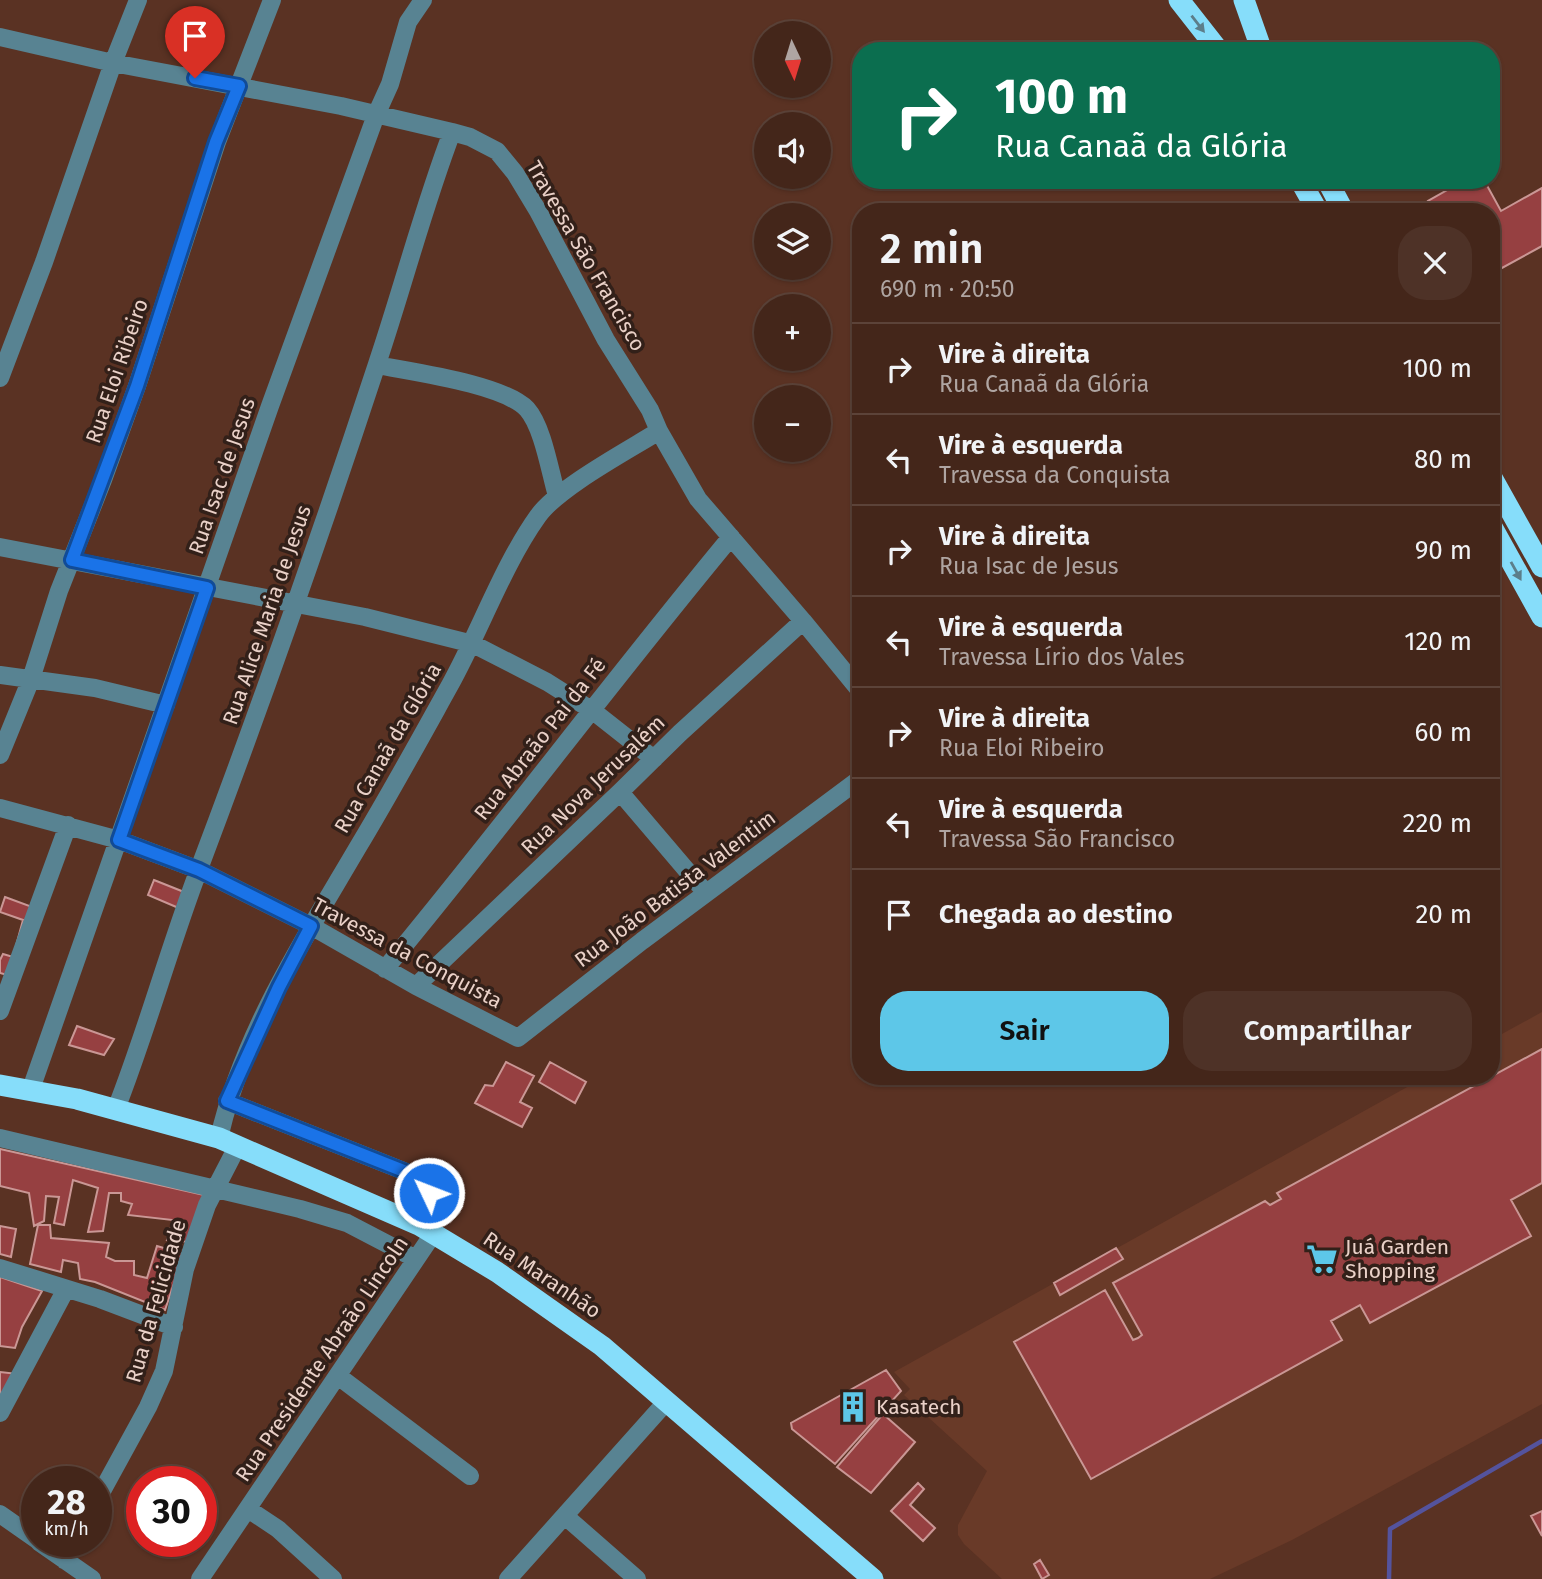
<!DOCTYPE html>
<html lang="pt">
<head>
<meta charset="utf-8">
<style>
	:root { --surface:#44261a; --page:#4e3227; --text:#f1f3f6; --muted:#afa5a2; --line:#5c4339; --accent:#5dc7e8 }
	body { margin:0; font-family:"Fira Sans",sans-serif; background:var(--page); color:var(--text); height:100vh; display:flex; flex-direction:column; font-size:26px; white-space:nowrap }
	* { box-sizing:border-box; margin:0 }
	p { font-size:23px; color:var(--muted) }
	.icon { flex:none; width:38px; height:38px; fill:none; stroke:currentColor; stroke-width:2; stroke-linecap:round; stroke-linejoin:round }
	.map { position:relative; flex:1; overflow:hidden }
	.sheet { position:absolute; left:852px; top:203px; width:648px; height:882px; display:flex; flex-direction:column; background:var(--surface); border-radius:28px; box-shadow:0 2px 5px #0004,0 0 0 2px var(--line) }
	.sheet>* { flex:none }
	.hud { position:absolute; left:852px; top:42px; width:648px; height:147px; border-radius:28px; box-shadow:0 2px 5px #0004,0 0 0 2px var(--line); background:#0b6e4f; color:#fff; overflow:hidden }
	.needle { width:46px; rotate:176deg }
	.fabs { position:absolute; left:754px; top:21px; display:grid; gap:14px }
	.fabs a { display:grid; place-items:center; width:77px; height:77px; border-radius:50%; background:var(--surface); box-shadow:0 2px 5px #0004,0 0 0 2px var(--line); font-size:35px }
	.speed { position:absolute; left:21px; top:1466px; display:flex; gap:14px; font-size:35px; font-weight:700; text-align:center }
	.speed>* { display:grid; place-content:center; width:91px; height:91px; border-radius:50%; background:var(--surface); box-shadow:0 2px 5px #0004,0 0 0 2px var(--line); line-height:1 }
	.speed small { font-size:18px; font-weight:400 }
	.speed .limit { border:10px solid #d22; background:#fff; color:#111 }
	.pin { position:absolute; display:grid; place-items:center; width:60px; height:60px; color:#fff; margin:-72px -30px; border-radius:50% 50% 50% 0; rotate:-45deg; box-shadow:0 0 7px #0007 }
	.pin .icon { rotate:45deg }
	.me { position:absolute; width:77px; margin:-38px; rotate:313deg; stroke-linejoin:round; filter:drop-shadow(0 0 5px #0008) }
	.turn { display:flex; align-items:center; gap:24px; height:147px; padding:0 28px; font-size:32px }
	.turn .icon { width:91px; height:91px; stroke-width:2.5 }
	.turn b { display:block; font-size:49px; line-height:60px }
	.round { display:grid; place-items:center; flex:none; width:74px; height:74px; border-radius:28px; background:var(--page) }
	.head { display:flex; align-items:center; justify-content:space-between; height:119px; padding:0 28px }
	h1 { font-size:42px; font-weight:600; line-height:52px }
	.button { display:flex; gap:14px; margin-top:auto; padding:14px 28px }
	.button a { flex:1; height:80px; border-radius:28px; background:var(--accent); color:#111; font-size:28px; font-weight:600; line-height:80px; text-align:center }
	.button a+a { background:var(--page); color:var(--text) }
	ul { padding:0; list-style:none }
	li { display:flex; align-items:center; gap:21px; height:91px; padding:0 28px; border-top:2px solid var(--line) }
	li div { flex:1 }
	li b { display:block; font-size:26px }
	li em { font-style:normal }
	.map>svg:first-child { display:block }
	.built { fill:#693a28 }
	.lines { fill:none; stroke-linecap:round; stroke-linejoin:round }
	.stream { stroke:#54539d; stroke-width:4.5 }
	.building { fill:#964041; stroke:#ca9795; stroke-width:2 }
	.minor { stroke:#588392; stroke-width:18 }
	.highway { stroke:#86ddfa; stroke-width:21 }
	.oneway { fill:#5c7e8a }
	.route-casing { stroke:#114b97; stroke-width:18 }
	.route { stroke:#1a73e8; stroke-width:12 }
	.labels { text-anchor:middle; stroke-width:7; stroke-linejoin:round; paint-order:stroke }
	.street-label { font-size:21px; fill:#ead1c8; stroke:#322019 }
	.poi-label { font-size:21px; fill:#ead1c8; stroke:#322019; text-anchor:start }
</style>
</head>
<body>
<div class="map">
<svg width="1542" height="1579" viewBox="0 0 1542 1579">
	<rect width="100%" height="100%" fill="#5a3223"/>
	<!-- built -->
	<path class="built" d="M1542,1012V1404L1292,1540L1210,1579H1002L964,1544L958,1535V1525L987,1471L904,1395L910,1389L894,1372L1427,1076H1491V1040Z"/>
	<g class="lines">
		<!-- stream -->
		<path class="stream" d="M1389,1579L1390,1529L1542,1441"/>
	</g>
	<!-- building -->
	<path class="building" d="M1465,180H1484L1501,211L1542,188V246L1491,274V212H1434L1428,201Z
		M154,880L184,892L181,909L148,895Z
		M5,897L35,908L11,976L0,973V960L3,954L13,957L23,920L0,912Z
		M77,1026L114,1039L104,1055L69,1045Z
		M1542,1049V1183L1511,1200L1531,1236L1370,1323L1360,1305L1331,1321L1342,1340L1091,1479L1014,1342L1105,1290L1133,1340L1138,1338L1142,1335L1113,1283L1265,1201L1270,1205L1281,1199L1277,1193Z
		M506,1062L534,1076L520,1102L532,1108L522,1127L475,1103L485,1085L493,1086Z
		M550,1062L586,1082L575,1103L539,1082Z
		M0,1149L204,1195L190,1242L167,1240L173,1220L128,1215L132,1204L121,1201V1193H109L103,1231L88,1232L98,1188L73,1180L64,1225L54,1223L59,1197L46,1196L44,1221L34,1226L29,1193L0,1186Z
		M38,1225H50L51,1238L109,1243L106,1257L115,1261H134V1275L147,1278L157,1246L184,1254L165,1310L95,1282L80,1279L78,1263L63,1260L61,1272L30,1264Z
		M0,1226L16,1229L11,1257L0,1254Z
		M1116,1248L1123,1259L1060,1295L1054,1283Z
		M0,1277L42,1291L22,1327L15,1348L0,1346Z
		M886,1370L901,1391L835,1464L792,1429L791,1423Z
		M0,1372L18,1374L0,1408Z
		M883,1414L915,1442L871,1493L837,1467Z
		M918,1483L924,1489L910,1505L935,1528L923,1541L891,1511Z
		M1542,1511V1536L1531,1516Z
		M1040,1560L1049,1575L1042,1579L1034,1564Z"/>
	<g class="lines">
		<!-- minor -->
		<path class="minor" d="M0,37L113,63L341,106L452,132L470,137L497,151L515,173L538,211L606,340L650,410L659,431L698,499L803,621L861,692
			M377,365C412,372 503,384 527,409C543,427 550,472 557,496
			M0,378L44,262L113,63L138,0
			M0,547L365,617L473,644L547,682L593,711L654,759
			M0,675L95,688L166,705
			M0,755L31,679L59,591L103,480L137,386L217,142L272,0
			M620,792L706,893
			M0,808L119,840L199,870L311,926L416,986L518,1038L642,941L861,778
			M385,969C503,827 613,679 731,537
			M416,986L620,792L680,733L803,621
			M0,1011L68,825
			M31,1089L270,406L376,115L390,84L408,22L423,0
			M227,1101L419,1177L428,1185C430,1201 426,1212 419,1225
			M116,1109C147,1030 169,948 199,869C262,702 321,534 377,364C403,287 423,208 452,132
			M0,1138L300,1209L347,1223L416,1259
			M219,1138C243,1033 304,939 358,847C390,794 420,739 450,685C480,631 503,565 538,516C559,487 627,451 659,431
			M0,1268L100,1299L174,1327
			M338,1376L470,1476
			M0,1413L66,1289
			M96,1502L148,1407L164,1371L185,1269L207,1205L237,1147
			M248,1509L278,1529L333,1579
			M0,1514L37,1540
			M565,1516L637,1579
			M39,1542L92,1579
			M64,1560L75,1542
			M200,1579L433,1234
			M508,1579L667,1401"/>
		<!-- highway -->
		<path class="highway" d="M1179,0L1219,51
			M1244,0L1262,51
			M1300,180L1318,212
			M1327,180L1344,212
			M1491,476L1542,567
			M1491,525L1542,617
			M0,1085L77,1099L219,1138L419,1225L497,1272L602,1346L873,1579"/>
	</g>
	<!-- one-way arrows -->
	<defs><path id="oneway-solid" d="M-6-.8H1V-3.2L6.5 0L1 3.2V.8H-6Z" transform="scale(1.75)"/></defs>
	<g class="oneway">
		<use href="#oneway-solid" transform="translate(1198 24) rotate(52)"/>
		<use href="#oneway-solid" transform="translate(1516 571) rotate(61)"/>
	</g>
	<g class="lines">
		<defs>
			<path id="route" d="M195,78L239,86L216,142L137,386L72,560L207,588L119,840L199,870L311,926L279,987L227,1101L419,1177L428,1185L429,1193"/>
		</defs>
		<!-- route casing -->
		<use href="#route" class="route-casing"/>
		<!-- route -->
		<use href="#route" class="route"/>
	</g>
	<!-- icons -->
	<defs>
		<symbol id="supermarket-bare" viewBox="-9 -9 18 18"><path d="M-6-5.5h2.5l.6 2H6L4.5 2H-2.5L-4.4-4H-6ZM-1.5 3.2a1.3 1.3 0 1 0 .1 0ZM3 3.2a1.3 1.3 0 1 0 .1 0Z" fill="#5dc7e8" stroke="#322019" stroke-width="2.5" paint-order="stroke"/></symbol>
		<symbol id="building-bare" viewBox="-9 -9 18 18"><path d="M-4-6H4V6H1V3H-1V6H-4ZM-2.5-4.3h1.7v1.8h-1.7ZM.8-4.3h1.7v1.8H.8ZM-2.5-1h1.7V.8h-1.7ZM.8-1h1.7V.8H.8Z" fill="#5dc7e8" stroke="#322019" stroke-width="2.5" paint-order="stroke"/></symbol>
	</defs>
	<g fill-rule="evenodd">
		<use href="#supermarket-bare" x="1300" y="1237" width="44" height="44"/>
		<use href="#building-bare" x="831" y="1385" width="44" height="44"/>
	</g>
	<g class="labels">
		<!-- street labels -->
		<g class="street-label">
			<text transform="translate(586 256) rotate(60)" y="7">Travessa São Francisco</text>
			<text transform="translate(117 371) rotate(-71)" y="7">Rua Eloi Ribeiro</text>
			<text transform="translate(222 476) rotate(-71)" y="7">Rua Isac de Jesus</text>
			<text transform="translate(267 615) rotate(-71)" y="7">Rua Alice Maria de Jesus</text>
			<text transform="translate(540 739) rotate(-52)" y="7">Rua Abraão Pai da Fé</text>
			<text transform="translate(388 748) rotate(-60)" y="7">Rua Canaã da Glória</text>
			<text transform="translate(593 785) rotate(-44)" y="7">Rua Nova Jerusalém</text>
			<text transform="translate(675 889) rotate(-37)" y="7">Rua João Batista Valentim</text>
			<text transform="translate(407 953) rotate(28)" y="7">Travessa da Conquista</text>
			<text transform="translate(542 1275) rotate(34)" y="7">Rua Maranhão</text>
			<text transform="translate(156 1301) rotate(-74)" y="7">Rua da Felicidade</text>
			<text transform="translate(322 1359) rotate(-56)" y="7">Rua Presidente Abraão Lincoln</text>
		</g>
		<!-- poi labels -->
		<g class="poi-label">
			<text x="1345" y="1254">Juá Garden<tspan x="1345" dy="24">Shopping</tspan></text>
			<text x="876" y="1414">Kasatech</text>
		</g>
	</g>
</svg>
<div class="fabs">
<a><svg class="needle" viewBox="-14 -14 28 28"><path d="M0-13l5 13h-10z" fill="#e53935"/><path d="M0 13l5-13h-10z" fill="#afa5a2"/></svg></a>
<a><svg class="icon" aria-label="sound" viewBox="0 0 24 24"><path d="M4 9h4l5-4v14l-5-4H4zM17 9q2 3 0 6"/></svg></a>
<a><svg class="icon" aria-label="layers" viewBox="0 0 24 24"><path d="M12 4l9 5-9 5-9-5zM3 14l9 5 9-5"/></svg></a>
<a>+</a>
<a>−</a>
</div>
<div class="speed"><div>28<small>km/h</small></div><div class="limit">30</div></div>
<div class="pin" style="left:195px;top:78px;background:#d93025"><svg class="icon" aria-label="arrive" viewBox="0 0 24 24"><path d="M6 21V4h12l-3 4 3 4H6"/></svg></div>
<svg class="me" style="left:429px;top:1193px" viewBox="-20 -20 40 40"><circle r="17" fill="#1a73e8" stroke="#fff" stroke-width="3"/><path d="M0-11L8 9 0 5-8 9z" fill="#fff"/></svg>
<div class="hud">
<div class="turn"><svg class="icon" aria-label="right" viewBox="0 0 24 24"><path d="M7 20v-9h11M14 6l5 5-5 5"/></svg><div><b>100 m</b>Rua Canaã da Glória</div></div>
</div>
<section class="sheet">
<div class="head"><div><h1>2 min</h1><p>690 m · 20:50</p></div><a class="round"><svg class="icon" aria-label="close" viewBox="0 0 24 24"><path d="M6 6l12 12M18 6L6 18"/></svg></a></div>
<ul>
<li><svg class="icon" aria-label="right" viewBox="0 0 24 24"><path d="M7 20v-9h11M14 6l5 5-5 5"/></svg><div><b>Vire à direita</b><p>Rua Canaã da Glória</p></div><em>100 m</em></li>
<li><svg class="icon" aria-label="left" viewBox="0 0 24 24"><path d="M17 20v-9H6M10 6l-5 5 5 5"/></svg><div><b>Vire à esquerda</b><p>Travessa da Conquista</p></div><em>80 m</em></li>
<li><svg class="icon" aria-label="right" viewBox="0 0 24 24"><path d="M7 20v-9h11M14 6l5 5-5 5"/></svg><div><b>Vire à direita</b><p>Rua Isac de Jesus</p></div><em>90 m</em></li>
<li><svg class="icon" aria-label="left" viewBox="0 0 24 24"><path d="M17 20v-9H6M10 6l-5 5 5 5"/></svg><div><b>Vire à esquerda</b><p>Travessa Lírio dos Vales</p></div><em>120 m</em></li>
<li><svg class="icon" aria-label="right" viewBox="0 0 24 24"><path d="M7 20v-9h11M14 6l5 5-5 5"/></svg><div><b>Vire à direita</b><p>Rua Eloi Ribeiro</p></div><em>60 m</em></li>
<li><svg class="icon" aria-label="left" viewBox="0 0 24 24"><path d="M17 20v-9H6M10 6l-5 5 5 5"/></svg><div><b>Vire à esquerda</b><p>Travessa São Francisco</p></div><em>220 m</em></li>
<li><svg class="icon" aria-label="arrive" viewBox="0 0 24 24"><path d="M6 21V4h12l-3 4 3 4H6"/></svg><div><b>Chegada ao destino</b></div><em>20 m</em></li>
</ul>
<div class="button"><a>Sair</a><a>Compartilhar</a></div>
</section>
</div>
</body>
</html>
